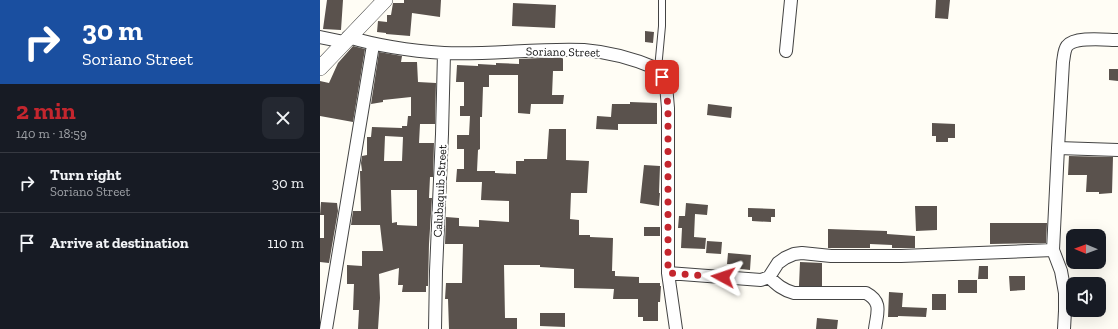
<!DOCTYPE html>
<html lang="en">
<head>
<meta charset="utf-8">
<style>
	:root { --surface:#171b24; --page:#242831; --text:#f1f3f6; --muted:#9ea1a6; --line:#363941; --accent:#c4262e }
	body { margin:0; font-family:"Zilla Slab",serif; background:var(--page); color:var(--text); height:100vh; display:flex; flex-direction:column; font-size:15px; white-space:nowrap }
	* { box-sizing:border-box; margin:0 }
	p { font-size:13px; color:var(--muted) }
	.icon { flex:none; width:22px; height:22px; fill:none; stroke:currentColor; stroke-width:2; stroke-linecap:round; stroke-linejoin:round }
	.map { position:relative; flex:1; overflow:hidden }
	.drawer { display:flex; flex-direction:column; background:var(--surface); width:320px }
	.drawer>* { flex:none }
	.hud { background:#1a4fa0; color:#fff; overflow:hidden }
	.needle { width:26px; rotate:271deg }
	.buttons { position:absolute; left:746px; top:229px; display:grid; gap:8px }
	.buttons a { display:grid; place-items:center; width:40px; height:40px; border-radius:8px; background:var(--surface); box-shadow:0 4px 16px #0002; font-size:20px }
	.pin { position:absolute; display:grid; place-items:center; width:34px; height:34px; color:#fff; margin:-17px; border-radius:8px; box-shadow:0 2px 6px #0006 }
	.me { position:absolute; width:44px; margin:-22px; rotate:275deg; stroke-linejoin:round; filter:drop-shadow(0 0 3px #0008) }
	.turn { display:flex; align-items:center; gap:14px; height:84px; padding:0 16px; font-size:18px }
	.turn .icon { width:52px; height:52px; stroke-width:2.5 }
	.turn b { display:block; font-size:28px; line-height:34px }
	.round { display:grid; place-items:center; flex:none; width:42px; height:42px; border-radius:8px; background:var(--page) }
	.headline { display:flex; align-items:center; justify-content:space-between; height:68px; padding:0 16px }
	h1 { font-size:24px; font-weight:700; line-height:30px; color:var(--accent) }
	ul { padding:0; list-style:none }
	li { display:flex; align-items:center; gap:12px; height:60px; padding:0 16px; border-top:1px solid var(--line) }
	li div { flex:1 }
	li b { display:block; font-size:15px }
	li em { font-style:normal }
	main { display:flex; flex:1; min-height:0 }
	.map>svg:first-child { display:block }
	.building { fill:#5a524d; fill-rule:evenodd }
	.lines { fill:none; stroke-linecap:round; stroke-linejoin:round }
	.service-casing { stroke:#444; stroke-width:8 }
	.minor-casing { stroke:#444; stroke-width:14 }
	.tertiary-casing { stroke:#444; stroke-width:16 }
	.service { stroke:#fff; stroke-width:6 }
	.minor { stroke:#fff; stroke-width:12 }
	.tertiary { stroke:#fff; stroke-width:15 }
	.route { stroke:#c4262e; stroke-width:7; stroke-dasharray:0 12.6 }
	.labels { text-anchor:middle; stroke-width:4; stroke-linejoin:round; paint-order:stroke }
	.street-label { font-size:12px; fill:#111; stroke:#fff }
</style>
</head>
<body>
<main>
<section class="drawer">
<div class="hud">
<div class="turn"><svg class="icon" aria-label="right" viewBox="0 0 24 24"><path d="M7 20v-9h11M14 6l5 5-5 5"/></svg><div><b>30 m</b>Soriano Street</div></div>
</div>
<div class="headline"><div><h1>2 min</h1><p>140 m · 18:59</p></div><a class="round"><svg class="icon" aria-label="close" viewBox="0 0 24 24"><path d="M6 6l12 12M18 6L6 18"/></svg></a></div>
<ul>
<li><svg class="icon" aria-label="right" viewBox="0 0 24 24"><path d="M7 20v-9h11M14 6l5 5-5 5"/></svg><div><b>Turn right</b><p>Soriano Street</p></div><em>30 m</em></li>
<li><svg class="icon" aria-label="arrive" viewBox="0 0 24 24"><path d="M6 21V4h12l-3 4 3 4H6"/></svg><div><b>Arrive at destination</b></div><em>110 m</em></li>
</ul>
</section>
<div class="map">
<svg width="798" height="329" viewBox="0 0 798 329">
	<rect width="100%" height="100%" fill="#fffdf5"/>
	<!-- building -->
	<path class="building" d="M7,0H23L21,30L3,29Z
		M84,0H121L120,17L92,13L90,36L66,34V33L57,32L58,21L67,22V15H71L73,3H84Z
		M616,0H630L628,19L615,18Z
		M193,3L236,5L235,28L192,26Z
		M325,31L334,32L333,43L325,42Z
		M33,46L45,49L33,122L0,116V81L9,83L18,63Z
		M59,52L82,56L81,62H97L98,82L116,83L115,124H100L99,143H114L113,177H110L109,198H112L109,244L108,286H106V292H82L83,285H78L79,268L59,274L60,298L58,329H38L39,310H33L34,284H27V265L42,266V251H63L60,225H31L33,211H41L40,171H42L41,163L42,156L47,155V137H51L52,127L82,128V126H87L88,116H91V97L63,100V102L51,104ZM65,136L83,137L82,161H64ZM71,190H97V226L77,225V222L72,223Z
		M243,57V71H233L232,95H244L243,104H211L210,114L198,113V75H169V87H163L162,117H160V149L158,150L157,171H175V173L196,174V161H204V159H227L229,129H246V160L269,161L267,193H251L250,219L259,220V235H270V237L293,238L292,271H295V276L319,277V283H340V286H341L340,302H338V321H323V317H318V299H293L294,289L254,288V269L220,267V265H184L185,318H197V329H129L128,299H125L126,283H142L143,244H125L126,217L139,218V226L159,227V220L189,222V201L161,200L162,182H136L137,169H144V149H137V135H149L150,116H140V106H144V82H136L137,65L158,66V64L176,65V63L199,64V59Z
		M789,69H798V81L789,80Z
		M310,102L337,103V124H298V130L276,129L277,116L291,117L292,104H310Z
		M388,104L412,107L411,118L387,115Z
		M612,123L635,124V138H628V142H616V136H612Z
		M749,156L793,157L792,193L779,194V192H766L767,175H748Z
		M324,165L340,166L339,193H340L339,206L320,203Z
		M1,202L17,203L18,211L9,263L0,262V238H4V215H0Z
		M366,203L388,205L387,215L375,214L374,237L386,238L385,249L361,248L362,228H358L359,216H365Z
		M595,206H617V230L596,231Z
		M428,208L455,209V217H451V222L432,221V217H428Z
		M670,223H727L726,243L670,244Z
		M324,227H340V236H324Z
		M508,229L567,231V234L595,236V248H572V245L550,244V248H508Z
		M387,241L402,242L401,254L386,253Z
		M408,253L431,255L430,270L412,268L413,264H407Z
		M480,262L502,263V286H479Z
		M659,266H668V279H658Z
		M689,276H705V290L690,291Z
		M638,280H657V293H638Z
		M569,292L583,293L582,307L607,308L606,317L578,316V317H568Z
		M612,294H626V310H612Z
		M220,313H245V327L220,326Z
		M497,318L518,320L517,329H496Z"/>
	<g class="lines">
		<defs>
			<path id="service" d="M338,69L342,26V0"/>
			<path id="minor" d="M0,37L24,42
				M28,37C58,46 93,51 124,53C171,55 218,48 264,50C290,52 315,59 338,69L346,85L348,108V273L356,329
				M466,51L471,0
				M738,148L743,62C744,57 744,50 747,46C755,36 786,40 798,40
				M348,273L441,280L449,277L458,263L465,258L474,254L482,253L511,256H581L733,250
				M449,277C457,285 463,290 474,293H546C563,302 557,313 555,329
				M6,329L53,45
				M115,329L116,271L122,134L124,53
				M744,329L745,311V293L741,271L733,250L738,148L798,150"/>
			<path id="tertiary" d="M0,68L65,0"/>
		</defs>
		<!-- service casing -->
		<use href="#service" class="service-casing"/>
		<!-- minor casing -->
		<use href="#minor" class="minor-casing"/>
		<!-- tertiary casing -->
		<use href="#tertiary" class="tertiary-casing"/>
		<!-- service -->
		<use href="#service" class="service"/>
		<!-- minor -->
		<use href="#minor" class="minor"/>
		<!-- tertiary -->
		<use href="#tertiary" class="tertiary"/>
	</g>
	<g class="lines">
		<!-- route -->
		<path class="route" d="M342,77L346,85L348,108V273L403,277"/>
	</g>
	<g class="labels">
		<!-- street labels -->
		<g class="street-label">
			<text transform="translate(243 52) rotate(1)" y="4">Soriano Street</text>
			<text transform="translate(120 191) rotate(-87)" y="4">Calubaquib Street</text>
		</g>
	</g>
</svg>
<div class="buttons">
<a><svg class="needle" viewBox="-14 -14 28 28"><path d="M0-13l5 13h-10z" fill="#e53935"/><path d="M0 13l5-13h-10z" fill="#9ea1a6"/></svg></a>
<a><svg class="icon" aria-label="sound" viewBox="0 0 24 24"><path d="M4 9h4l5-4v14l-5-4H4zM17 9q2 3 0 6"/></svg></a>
</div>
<div class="pin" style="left:342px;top:77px;background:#d93025"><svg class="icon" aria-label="arrive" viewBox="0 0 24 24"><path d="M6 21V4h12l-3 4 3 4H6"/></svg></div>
<svg class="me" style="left:403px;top:277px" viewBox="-20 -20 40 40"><path d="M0-17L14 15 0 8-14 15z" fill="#c4262e" stroke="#fff" stroke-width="4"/></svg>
</div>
</main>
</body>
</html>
